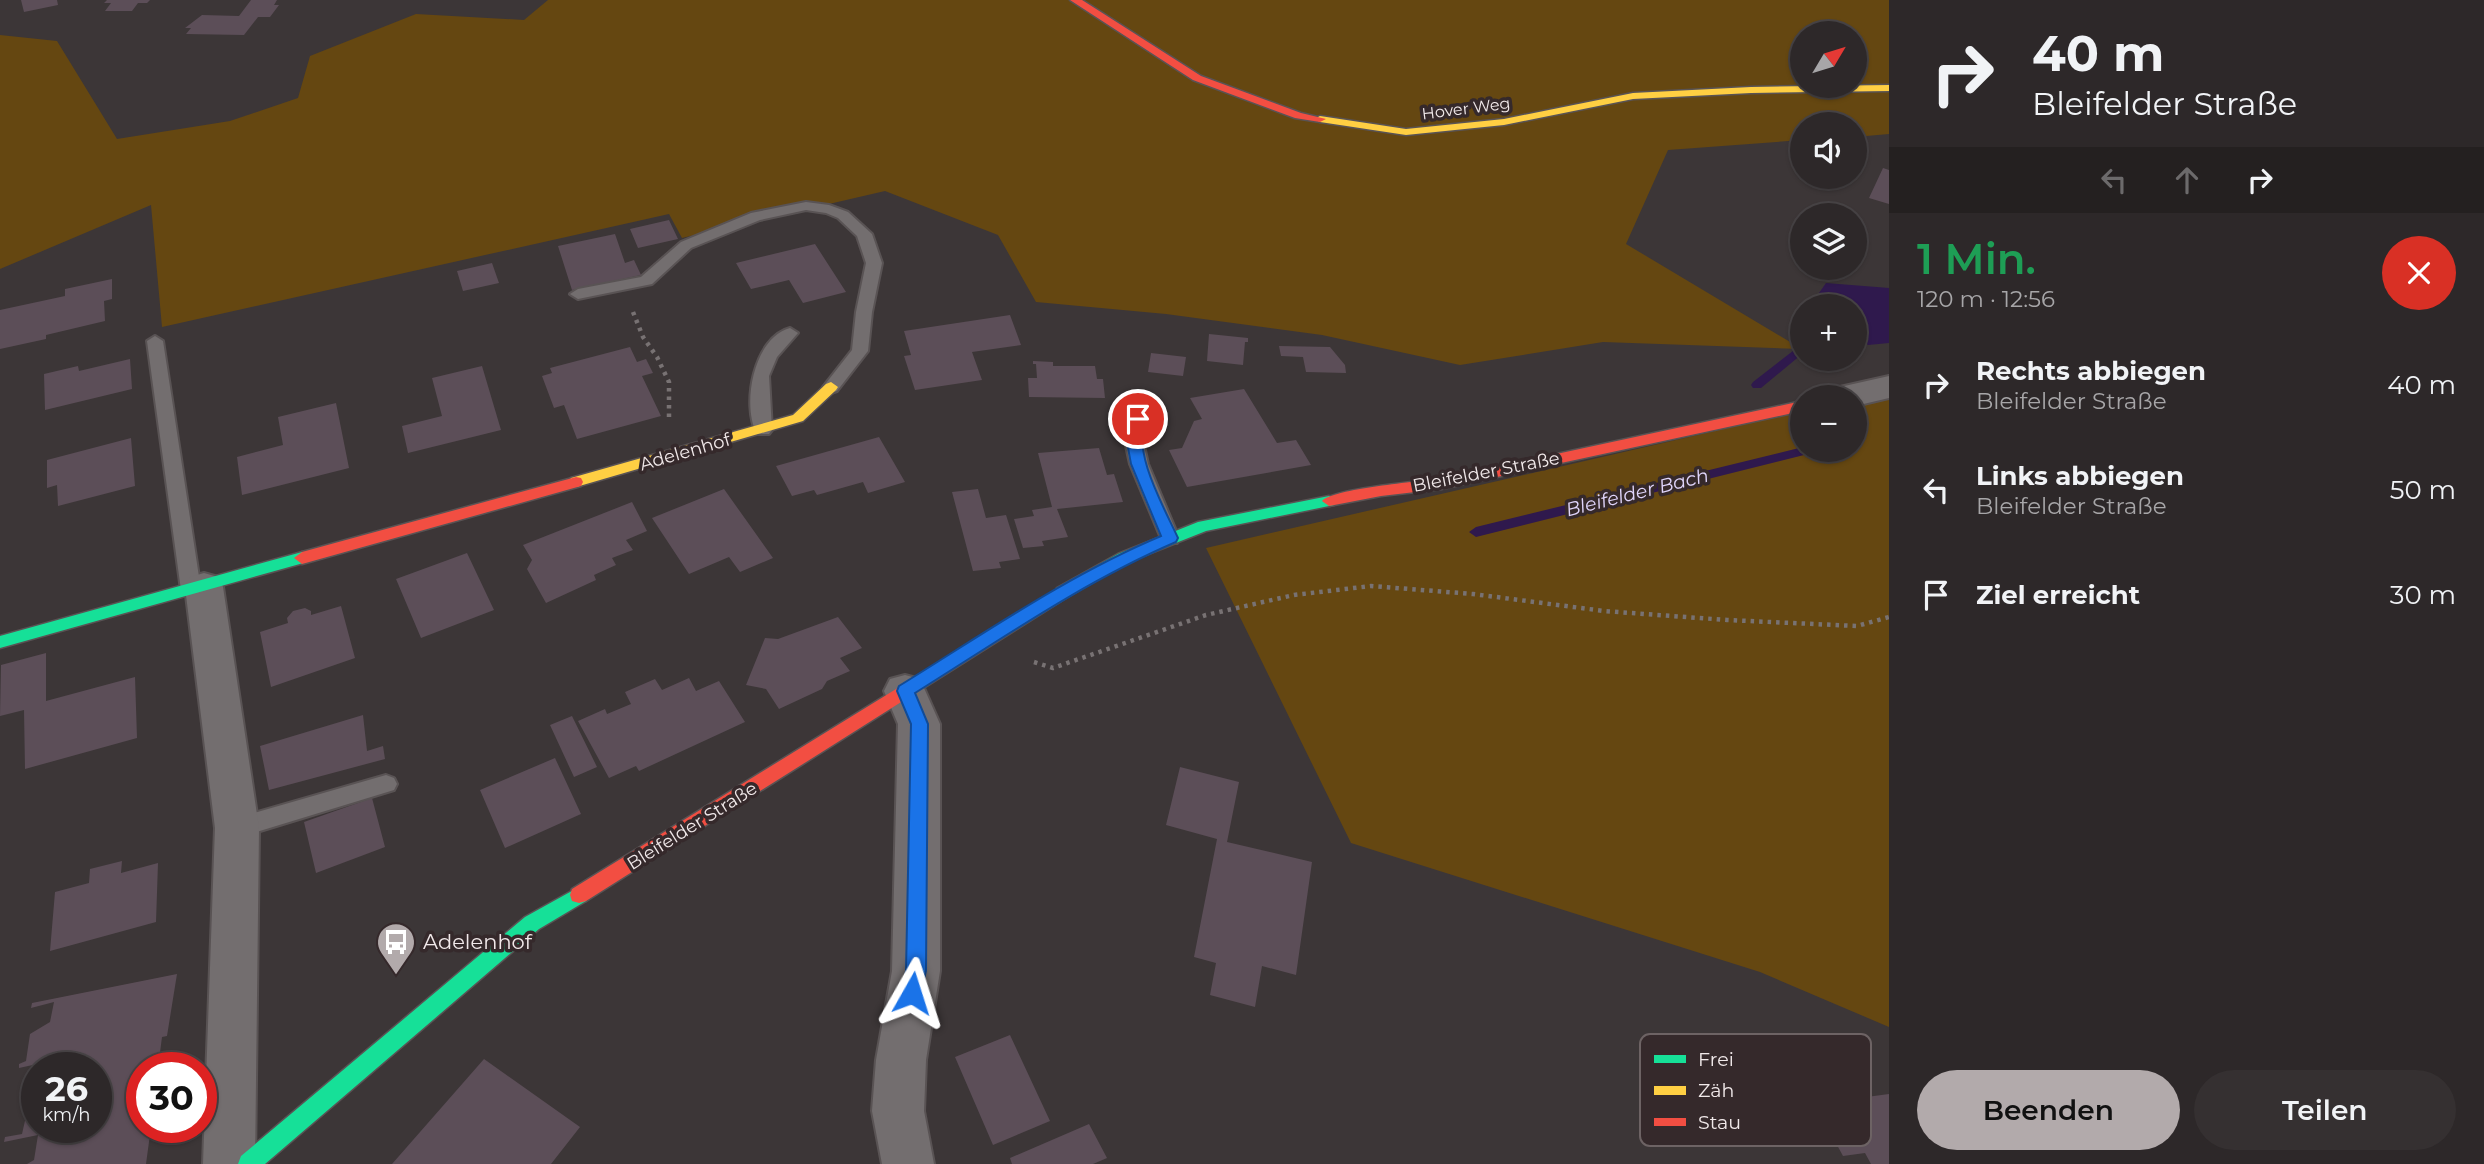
<!DOCTYPE html>
<html lang="de">
<head>
<meta charset="utf-8">
<style>
	:root { --surface:#2d2829; --page:#353031; --text:#f1f3f6; --muted:#a7a6a8; --line:#484446; --accent:#b2aaab }
	body { margin:0; font-family:Montserrat,sans-serif; background:var(--page); color:var(--text); height:100vh; display:flex; flex-direction:column; font-size:26px; white-space:nowrap }
	* { box-sizing:border-box; margin:0 }
	p { font-size:23px; color:var(--muted) }
	.icon { flex:none; width:38px; height:38px; fill:none; stroke:currentColor; stroke-width:2; stroke-linecap:round; stroke-linejoin:round }
	.map { position:relative; flex:1; overflow:hidden }
	.details { display:flex; flex-direction:column; background:var(--surface); width:595px }
	.details>* { flex:none }
	.banner { background:#2d2829; color:var(--text); overflow:hidden }
	.needle { width:46px; rotate:52deg }
	.controls { position:absolute; left:1790px; top:21px; display:grid; gap:14px }
	.controls a { display:grid; place-items:center; width:77px; height:77px; border-radius:50%; background:var(--surface); box-shadow:0 2px 5px #0004,0 0 0 2px var(--line); font-size:35px }
	.speed { position:absolute; left:21px; top:1052px; display:flex; gap:14px; font-size:35px; font-weight:700; text-align:center }
	.speed>* { display:grid; place-content:center; width:91px; height:91px; border-radius:50%; background:var(--surface); box-shadow:0 2px 5px #0004,0 0 0 2px var(--line); line-height:1 }
	.speed small { font-size:18px; font-weight:400 }
	.speed .limit { border:10px solid #d22; background:#fff; color:#111 }
	.pin { position:absolute; display:grid; place-items:center; width:60px; height:60px; color:#fff; margin:-30px; border:4px solid #fff; border-radius:50%; box-shadow:0 2px 7px #0007 }
	.me { position:absolute; width:77px; margin:-38px; rotate:6deg; stroke-linejoin:round; filter:drop-shadow(0 0 5px #0008) }
	.turn { display:flex; align-items:center; gap:24px; height:147px; padding:0 28px; font-size:32px }
	.turn .icon { width:91px; height:91px; stroke-width:2.5 }
	.turn b { display:block; font-size:49px; line-height:60px }
	.lanes { display:flex; align-items:center; height:66px; padding:0 28px; background:#0003; justify-content:center; gap:35px; direction:ltr }
	.lanes .off { opacity:.35 }
	.round { display:grid; place-items:center; flex:none; width:74px; height:74px; border-radius:37px; background:var(--page) }
	.headline { display:flex; align-items:center; justify-content:space-between; height:119px; padding:0 28px }
	h1 { font-size:42px; font-weight:600; line-height:52px; color:#1e9e55 }
	.primary-button { display:flex; gap:14px; margin-top:auto; padding:14px 28px }
	.primary-button a { flex:1; height:80px; border-radius:42px; background:var(--accent); color:#111; font-size:28px; font-weight:600; line-height:80px; text-align:center }
	.primary-button a+a { background:var(--page); color:var(--text) }
	ul { padding:0; list-style:none }
	li { display:flex; align-items:center; gap:21px; height:105px; padding:0 28px }
	li div { flex:1 }
	li b { display:block; font-size:26px }
	li em { font-style:normal }
	main { display:flex; flex:1; min-height:0 }
	.map>svg:first-child { display:block }
	.green { fill:#654711; fill-rule:evenodd }
	.water { fill:#2f194d }
	.lines { fill:none; stroke-linecap:round; stroke-linejoin:round }
	.stream { fill:#2f194d; fill-rule:evenodd }
	.building { fill:#5c4e58 }
	.lane-casing { stroke:#595354; stroke-width:4 }
	.street-casing { stroke:#595354; stroke-width:4 }
	.fast-casing { stroke:#595354; stroke-width:3 }
	.slow-casing { stroke:#595354; stroke-width:3 }
	.jam-casing { stroke:#595354; stroke-width:3 }
	.path { stroke:#787273; stroke-width:4.5; stroke-dasharray:3.5 5; stroke-linecap:butt }
	.lane { fill:#736e6f; fill-rule:evenodd }
	.street { fill:#736e6f; fill-rule:evenodd }
	.fast { fill:#16e098; fill-rule:evenodd }
	.slow { fill:#ffcf43; fill-rule:evenodd }
	.jam { fill:#f24e42; fill-rule:evenodd }
	.route { fill:#1a73e8; stroke:#114b97; stroke-width:2 }
	.labels { text-anchor:middle; stroke-width:7; stroke-linejoin:round; paint-order:stroke }
	.far-street-label { font-size:16px; fill:#f1e9ea; stroke:#35292b }
	.street-label { font-size:18px; fill:#f1e9ea; stroke:#35292b }
	.water-label { font-size:19px; font-style:italic; fill:#e1d6fc; stroke:#35292b }
	.near-poi-label { font-size:21px; fill:#f1e9ea; stroke:#35292b; text-anchor:start }
	.key { fill:#35292b; stroke:#6d6364; stroke-width:2 }
	.key-label { font-size:19px; fill:#f1e9ea }
</style>
</head>
<body>
<main>
<div class="map">
<svg width="1889" height="1164" viewBox="0 0 1889 1164">
	<rect width="100%" height="100%" fill="#3c3637"/>
	<!-- green -->
	<path class="green" d="M548,0H1889V134L1855,137V124H1802V140L1668,150L1626,244L1802,349L1603,342L1460,365L1322,335L1166,314L1036,302L998,235L885,191L682,238L669,214L162,327L151,205L0,269V35L57,41L117,139L230,121L298,98L310,56L416,14L524,20ZM1802,33H1855V86H1802Z
		M1889,392V1027L1760,972L1351,843L1206,548L1802,411V450H1855V399Z"/>
	<!-- water -->
	<path class="water" d="M1826,283L1889,288V343L1868,345L1855,332V306H1831L1819,293Z"/>
	<g class="lines">
		<!-- stream -->
		<path class="stream" d="M1802,344V354L1761,388H1753L1751,385L1753,382Z
			M1799,448L1805,452L1804,455L1476,537L1469,532L1476,527Z"/>
	</g>
	<!-- building -->
	<path class="building" d="M21,0H57L58,5L24,12Z
		M107,0H150L147,3H138L132,11H105L111,3H104Z
		M251,0H277L274,5H279L270,17H258L244,35L186,34L191,28H185L202,15L239,16Z
		M1883,168L1889,170V204L1869,198Z
		M669,220L678,239L638,248L630,229Z
		M615,234L625,263L634,260L641,275L572,290L558,246Z
		M815,244L846,292L803,303L789,280L751,289L736,263Z
		M492,263L499,283L463,291L457,271Z
		M112,279V299L104,301L105,321L46,335V339L0,349V310L65,296V289Z
		M1010,315L1021,345L972,352L982,380L915,390L904,356L911,355L904,331Z
		M1209,334L1248,338V342H1245L1243,365L1207,361Z
		M1279,346L1330,347L1345,365L1346,373L1306,372L1303,357L1281,356Z
		M630,347L637,362L646,359L653,373L642,376L661,416L577,439L564,405L554,408L542,376L552,373L550,368Z
		M1151,353L1186,357L1183,376L1148,372Z
		M130,359L132,389L45,410L44,374L78,366L79,371Z
		M1033,361L1053,362V366H1095L1097,379H1103L1105,398L1029,397L1028,378H1037L1036,364H1033Z
		M482,366L501,430L408,453L402,426L442,416L432,378Z
		M1244,389L1277,443L1296,440L1311,465L1187,487L1169,450L1182,448L1194,421L1202,419L1190,398Z
		M336,403L349,468L242,495L237,457L283,445L278,417Z
		M879,437L905,482L868,493L863,482L817,495L814,490L792,496L776,466Z
		M131,438L135,486L58,506L57,485L47,488V460Z
		M1099,448L1107,475L1114,474L1123,502L1057,509L1068,537L1042,541L1044,546L1023,548L1014,519L1034,516L1032,510L1052,507L1038,453Z
		M724,489L773,558L740,572L729,557L689,574L652,518Z
		M978,489L986,518L1006,515L1020,559L999,562L1001,568L973,571L952,492Z
		M632,502L647,531L626,540L633,550L612,558L616,565L594,575L596,580L546,603L527,569L532,560L523,545Z
		M467,553L494,610L421,638L396,579Z
		M341,606L355,658L271,687L260,632L288,623L287,618L293,611L305,608L311,611V615Z
		M838,617L862,648L840,658L850,671L827,681L822,689L779,709L766,689L746,685L765,638L778,639Z
		M46,653V701L135,677L137,738L25,769L24,710L0,716L1,665Z
		M689,678L696,691L719,681L745,722L639,771L636,766L609,778L578,721L605,709L607,714L631,704L625,692L655,679L662,690Z
		M363,715L367,751L383,746L385,759L269,790L260,746Z
		M572,716L597,767L574,777L550,725Z
		M555,758L581,814L505,848L480,790Z
		M1180,767L1239,782L1227,842L1312,862L1296,975L1262,966L1255,1007L1210,995L1216,963L1194,957L1217,839L1166,825Z
		M372,798L385,847L316,873L304,822Z
		M122,861L121,873L158,863L156,922L50,951L55,892L89,883L90,869Z
		M177,974L167,1036L162,1037L158,1068H142V1127H151L146,1164H27L34,1160L38,1135L4,1142L5,1137L22,1134L31,1094L37,1091V1127H96V1068H50L51,1061L19,1068V1064L26,1061L30,1034L50,1022L54,1002L31,1008L32,1003Z
		M1010,1035L1050,1121L993,1145L955,1057Z
		M484,1059L580,1127L551,1164H392Z
		M1854,1090L1859,1098L1889,1094V1164H1871L1865,1153L1843,1156L1810,1095Z
		M1089,1124L1107,1158L1093,1164H1012L1010,1158Z"/>
	<g class="lines">
		<defs>
			<path id="lane" d="M806,202L829,205L848,212L872,234L882,263L872,312L868,351L837,391L831,393L823,387L852,350L856,312L866,263L857,236L838,218L826,213L806,210L760,220L691,248L652,284L578,299L570,294L578,289L641,277L681,242L751,213Z
				M790,328L798,333L777,357L769,376L772,430L769,434H757C741,405 754,337 790,328Z
				M155,336L163,341L201,590L198,595L191,597L184,595L181,590L147,341Z
				M1144,401L1153,407L1141,432L1148,464L1179,538L1177,543H1163L1161,538L1130,464L1123,432L1138,403Z
				M386,775L394,778L397,784L394,790L237,838L229,835L226,828L229,821L237,818Z"/>
			<path id="street" d="M1889,376V398L1855,406V397H1826L1831,389Z
				M204,573L218,577L223,587L259,828L255,1164H203L215,828L185,587L190,577Z
				M905,675L920,679L940,724V971L926,1060L924,1111L934,1164H882L872,1111L876,1060L892,971L898,724L884,691L890,679Z"/>
			<path id="fast" d="M1329,496L1336,501L1334,505L1206,531L1128,562L1069,596L1063,598L1055,592L1057,588L1118,554L1198,522Z
				M302,552L307,554L310,558L307,562L0,648V636Z
				M579,887L586,889L588,895L586,901L539,929L265,1164H238L241,1156L525,917Z"/>
			<path id="slow" d="M1889,85V91L1751,93L1633,99L1504,125L1406,135L1320,122L1314,119L1320,116L1406,129L1504,119L1633,93L1751,87Z
				M831,382L838,387L836,390L803,421L576,487L569,482L571,478L793,415L826,384Z"/>
			<path id="jam" d="M1070,0H1082L1201,76L1301,113L1326,119L1320,122L1295,118L1193,80Z
				M1802,401V411L1441,489L1381,496L1329,506L1322,501C1332,489 1420,481 1441,479Z
				M576,477L581,478L583,482L581,486L302,564L294,558L302,552Z
				M1063,586L1071,592L1069,596L586,901L579,903L572,901L570,895L572,889Z"/>
		</defs>
		<!-- lane casing -->
		<use href="#lane" class="lane-casing"/>
		<!-- street casing -->
		<use href="#street" class="street-casing"/>
		<!-- fast casing -->
		<use href="#fast" class="fast-casing"/>
		<!-- slow casing -->
		<use href="#slow" class="slow-casing"/>
		<!-- jam casing -->
		<use href="#jam" class="jam-casing"/>
		<!-- path -->
		<path class="path" d="M633,312L643,337L657,357L669,382V417
			M1034,662L1053,668L1206,615L1294,595L1371,586L1473,594L1604,611L1727,620L1857,626L1889,617"/>
		<!-- lane -->
		<use href="#lane" class="lane"/>
		<!-- street -->
		<use href="#street" class="street"/>
		<!-- fast -->
		<use href="#fast" class="fast"/>
		<!-- slow -->
		<use href="#slow" class="slow"/>
		<!-- jam -->
		<use href="#jam" class="jam"/>
	</g>
	<!-- route -->
	<path class="route" d="M1138,415L1146,419C1131,451 1164,507 1178,538L1176,542C1083,582 1000,640 915,693L928,724L926,971L919,1000L912,1003L905,1000L902,993L906,971L911,724L897,691L899,686C985,633 1068,575 1161,536L1131,464L1125,432L1133,416Z"/>
	<!-- icons -->
	<defs>
		<symbol id="bus-pin" viewBox="-11 -11 22 30"><path d="M0 17L-7.5 6A9.5 9.5 0 1 1 7.5 6Z" fill="#b2aaab" stroke="#35292b"/><path d="M-5-6H5V4H4V6H2V4H-2V6H-4V4H-5ZM-3.5-4V0h7V-4ZM-3.5 1.2v1.5H-2V1.2ZM2 1.2v1.5H3.5V1.2Z" fill="#fff"/></symbol>
	</defs>
	<g fill-rule="evenodd">
		<use href="#bus-pin" x="374" y="920" width="44" height="60"/>
	</g>
	<g class="labels">
		<!-- far-street labels -->
		<g class="far-street-label">
			<text transform="translate(1466 108) rotate(-7)" y="6">Hover Weg</text>
		</g>
		<!-- street labels -->
		<g class="street-label">
			<text transform="translate(685 452) rotate(-16)" y="6">Adelenhof</text>
			<text transform="translate(1486 472) rotate(-11)" y="6">Bleifelder Straße</text>
			<text transform="translate(692 826) rotate(-32)" y="6">Bleifelder Straße</text>
		</g>
		<!-- water labels -->
		<g class="water-label">
			<text transform="translate(1637 492) rotate(-14)" y="7">Bleifelder Bach</text>
		</g>
		<!-- near-poi labels -->
		<g class="near-poi-label">
			<text x="423" y="949">Adelenhof</text>
		</g>
	</g>
	<!-- legend -->
	<rect x="1640" y="1034" width="231" height="112" rx="10" class="key"/>
	<rect x="1654" y="1055" width="32" height="8" fill="#16e098"/>
	<rect x="1654" y="1086" width="32" height="9" fill="#ffcf43"/>
	<rect x="1654" y="1118" width="32" height="8" fill="#f24e42"/>
	<g class="key-label">
		<text x="1698" y="1066">Frei</text>
		<text x="1698" y="1097">Zäh</text>
		<text x="1698" y="1129">Stau</text>
	</g>
</svg>
<div class="controls">
<a><svg class="needle" viewBox="-14 -14 28 28"><path d="M0-13l5 13h-10z" fill="#e53935"/><path d="M0 13l5-13h-10z" fill="#a7a6a8"/></svg></a>
<a><svg class="icon" aria-label="sound" viewBox="0 0 24 24"><path d="M4 9h4l5-4v14l-5-4H4zM17 9q2 3 0 6"/></svg></a>
<a><svg class="icon" aria-label="layers" viewBox="0 0 24 24"><path d="M12 4l9 5-9 5-9-5zM3 14l9 5 9-5"/></svg></a>
<a>+</a>
<a>−</a>
</div>
<div class="speed"><div>26<small>km/h</small></div><div class="limit">30</div></div>
<div class="pin" style="left:1138px;top:419px;background:#d93025"><svg class="icon" aria-label="arrive" viewBox="0 0 24 24"><path d="M6 21V4h12l-3 4 3 4H6"/></svg></div>
<svg class="me" style="left:912px;top:993px" viewBox="-20 -20 40 40"><path d="M0-17L14 15 0 8-14 15z" fill="#1a73e8" stroke="#fff" stroke-width="4"/></svg>
</div>
<section class="details">
<div class="banner">
<div class="turn"><svg class="icon" aria-label="right" viewBox="0 0 24 24"><path d="M7 20v-9h11M14 6l5 5-5 5"/></svg><div><b>40 m</b>Bleifelder Straße</div></div>
<div class="lanes"><svg class="icon off" aria-label="left" viewBox="0 0 24 24"><path d="M17 20v-9H6M10 6l-5 5 5 5"/></svg><svg class="icon off" aria-label="ahead" viewBox="0 0 24 24"><path d="M12 20V5M6 11l6-6 6 6"/></svg><svg class="icon" aria-label="right" viewBox="0 0 24 24"><path d="M7 20v-9h11M14 6l5 5-5 5"/></svg></div>
</div>
<div class="headline"><div><h1>1 Min.</h1><p>120 m · 12:56</p></div><a class="round" style="background:#d93025;color:#fff"><svg class="icon" aria-label="close" viewBox="0 0 24 24"><path d="M6 6l12 12M18 6L6 18"/></svg></a></div>
<ul>
<li><svg class="icon" aria-label="right" viewBox="0 0 24 24"><path d="M7 20v-9h11M14 6l5 5-5 5"/></svg><div><b>Rechts abbiegen</b><p>Bleifelder Straße</p></div><em>40 m</em></li>
<li><svg class="icon" aria-label="left" viewBox="0 0 24 24"><path d="M17 20v-9H6M10 6l-5 5 5 5"/></svg><div><b>Links abbiegen</b><p>Bleifelder Straße</p></div><em>50 m</em></li>
<li><svg class="icon" aria-label="arrive" viewBox="0 0 24 24"><path d="M6 21V4h12l-3 4 3 4H6"/></svg><div><b>Ziel erreicht</b></div><em>30 m</em></li>
</ul>
<div class="primary-button"><a>Beenden</a><a>Teilen</a></div>
</section>
</main>
</body>
</html>
